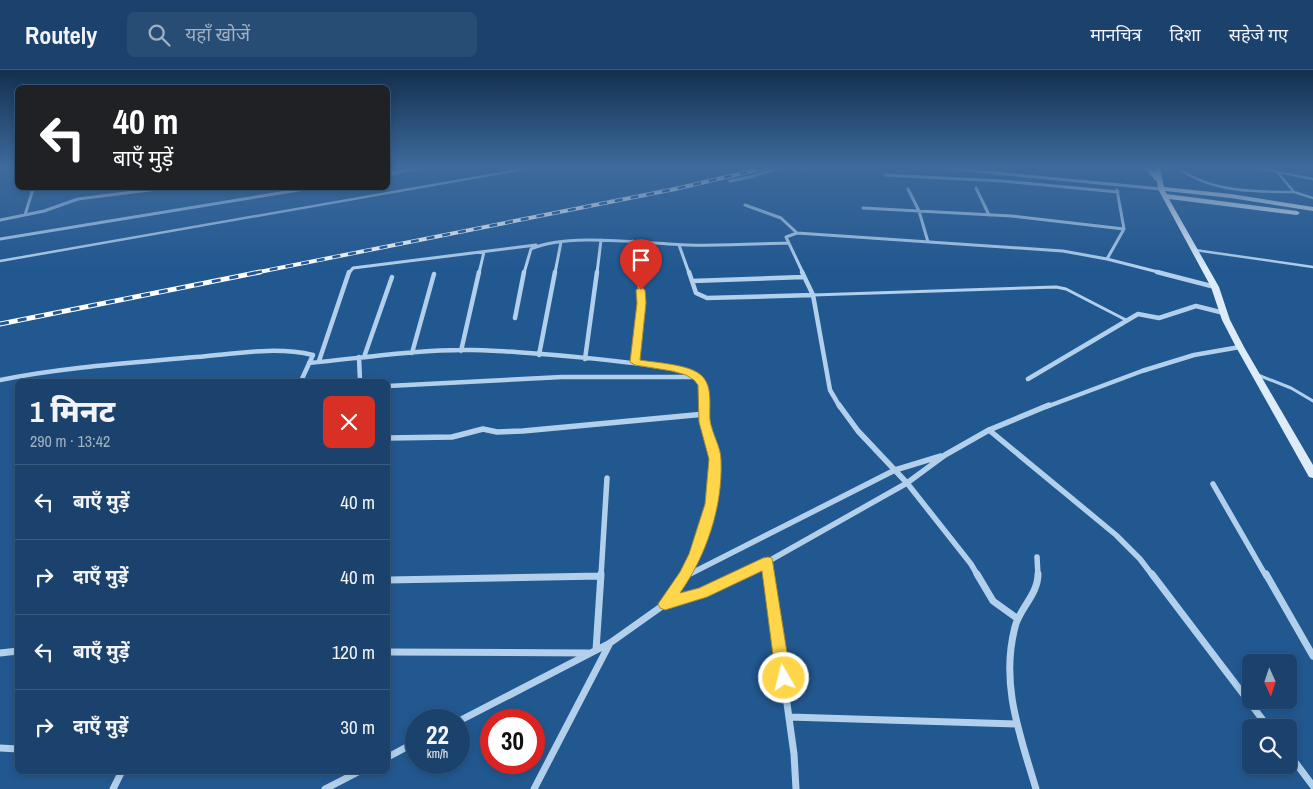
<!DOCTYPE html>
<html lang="hi">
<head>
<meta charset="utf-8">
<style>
	:root { --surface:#1a426c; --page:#274d74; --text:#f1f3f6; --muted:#9fb0c2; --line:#385b7f }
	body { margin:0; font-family:"Archivo Narrow","Noto Sans Devanagari",sans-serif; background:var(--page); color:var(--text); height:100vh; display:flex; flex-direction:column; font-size:19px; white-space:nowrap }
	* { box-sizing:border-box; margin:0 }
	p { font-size:16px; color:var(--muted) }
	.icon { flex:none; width:28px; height:28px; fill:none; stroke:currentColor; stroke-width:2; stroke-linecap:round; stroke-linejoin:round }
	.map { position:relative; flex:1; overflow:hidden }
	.drawer { position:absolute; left:15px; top:309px; width:375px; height:395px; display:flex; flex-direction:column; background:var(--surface); border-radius:8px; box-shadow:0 2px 8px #0003,0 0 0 1px var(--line) }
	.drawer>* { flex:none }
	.top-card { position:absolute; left:15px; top:15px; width:375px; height:105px; border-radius:8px; box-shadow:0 2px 8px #0003,0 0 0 1px var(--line); background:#202124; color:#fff; overflow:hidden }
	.needle { width:32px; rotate:177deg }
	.tools { position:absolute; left:1242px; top:584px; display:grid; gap:10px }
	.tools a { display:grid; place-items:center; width:55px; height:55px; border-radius:8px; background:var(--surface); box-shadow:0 2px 8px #0003,0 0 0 1px var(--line); font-size:25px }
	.speed { position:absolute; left:405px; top:639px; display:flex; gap:10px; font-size:25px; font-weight:700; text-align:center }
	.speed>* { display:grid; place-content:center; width:65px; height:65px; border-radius:50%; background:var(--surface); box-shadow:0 2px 8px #0003,0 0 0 1px var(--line); line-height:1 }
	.speed small { font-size:12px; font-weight:400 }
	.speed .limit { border:8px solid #d22; background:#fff; color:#111 }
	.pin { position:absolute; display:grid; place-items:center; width:42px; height:42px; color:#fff; margin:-51px -21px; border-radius:50% 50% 50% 0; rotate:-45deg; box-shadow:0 0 5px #0007 }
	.pin .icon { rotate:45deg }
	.me { position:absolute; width:55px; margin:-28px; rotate:352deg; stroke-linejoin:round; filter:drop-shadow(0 0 4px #0008) }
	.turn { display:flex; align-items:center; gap:18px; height:105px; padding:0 15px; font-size:22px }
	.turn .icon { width:65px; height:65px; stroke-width:2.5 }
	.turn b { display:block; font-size:35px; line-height:42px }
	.round { display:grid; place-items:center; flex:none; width:52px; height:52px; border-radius:8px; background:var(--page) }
	.overview { display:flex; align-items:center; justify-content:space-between; height:85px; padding:0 15px }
	h1 { font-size:30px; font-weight:800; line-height:38px }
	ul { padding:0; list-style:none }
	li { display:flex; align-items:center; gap:15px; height:75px; padding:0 15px; border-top:1px solid var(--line) }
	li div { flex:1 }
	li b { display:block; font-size:19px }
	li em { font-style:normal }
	header { display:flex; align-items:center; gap:30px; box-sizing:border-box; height:70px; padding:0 25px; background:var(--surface); border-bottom:1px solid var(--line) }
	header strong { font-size:24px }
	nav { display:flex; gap:28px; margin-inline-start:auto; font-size:18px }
	.search { width:350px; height:45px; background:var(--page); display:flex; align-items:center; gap:12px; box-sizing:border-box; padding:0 18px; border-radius:8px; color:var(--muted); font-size:19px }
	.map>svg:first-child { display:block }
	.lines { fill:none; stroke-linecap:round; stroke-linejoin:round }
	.stream { stroke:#a6ccee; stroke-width:3 }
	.lane-far1 { stroke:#b2d0ec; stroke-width:2.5 }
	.lane { stroke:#b2d0ec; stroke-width:3 }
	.street-far3 { stroke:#b2d0ec; stroke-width:3 }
	.street-far2 { stroke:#b2d0ec; stroke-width:4.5 }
	.street-far1 { stroke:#b2d0ec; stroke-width:5.5 }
	.street { stroke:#b2d0ec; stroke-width:7 }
	.secondary { fill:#deecfa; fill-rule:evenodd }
	.rail-far1-casing { stroke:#fff; stroke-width:4 }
	.rail-casing { stroke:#fff; stroke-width:5 }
	.rail-far1 { stroke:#225890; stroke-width:2.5; stroke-dasharray:8; stroke-linecap:butt }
	.rail { stroke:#225890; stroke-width:3; stroke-dasharray:9; stroke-linecap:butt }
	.route { fill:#ffd54a; stroke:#a68a30 }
</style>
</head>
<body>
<header>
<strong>Routely</strong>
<div class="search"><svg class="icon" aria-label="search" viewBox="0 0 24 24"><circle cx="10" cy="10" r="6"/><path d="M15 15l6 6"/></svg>यहाँ खोजें</div>
<nav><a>मानचित्र</a><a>दिशा</a><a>सहेजे गए</a></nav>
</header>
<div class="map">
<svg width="1313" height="719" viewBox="0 0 1313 719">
	<rect width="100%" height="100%" fill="#225890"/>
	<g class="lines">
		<!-- stream -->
		<path class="stream" d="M730,111L750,107L783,97"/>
		<!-- lane-far1 -->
		<path class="lane-far1" d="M1181,97V100C1213,122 1256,122 1294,122
			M1252,97L1313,109
			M1278,103L1294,122L1313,128
			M1195,180L1313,197
			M0,191L536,97"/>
		<!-- lane -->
		<path class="lane" d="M813,225L1056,217L1066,219L1126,250
			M1258,305L1291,318L1313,331"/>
		<!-- street-far3 -->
		<path class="street-far3" d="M933,97L1161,119
			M804,99L815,97
			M388,104L426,97
			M885,105L1002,111L1118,122
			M976,118L989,145
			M908,119L919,141L928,172
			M745,135L781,148L797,163
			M863,138L1012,146L1124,159
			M25,145L33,119
			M0,150L44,141L78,129L165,118
			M0,169L311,118
			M633,171L639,203
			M679,175L689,203
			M1107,189L1124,159L1117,120
			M349,203L353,198L536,175
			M479,203L484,182
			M524,203L531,179C569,162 645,174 688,175C721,176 755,174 788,173
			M555,203L561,172
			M597,203L601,170
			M803,203L786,167L797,163L1063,181L1107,189L1162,203"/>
		<!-- street-far2 -->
		<path class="street-far2" d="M689,202L696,223L707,228L813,225
			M802,202L813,225L830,320L840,337
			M1157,202L1215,217
			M692,211L803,207
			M515,248L524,202
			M461,281L479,202
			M412,283L434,204
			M539,285L555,202
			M359,287L360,311
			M364,287L392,207
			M585,289L597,202
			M319,291L349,202
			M635,292L641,233L639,202
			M309,293C363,288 418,279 472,280C503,280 683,293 698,308C706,315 704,327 704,337
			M1028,309L1138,244L1159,248L1196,236L1224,243
			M0,310C65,297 130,293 196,287C235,284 274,276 313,285L301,311
			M388,316L562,307H697
			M1046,337L1142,301L1194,285L1240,277"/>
		<!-- street-far1 -->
		<path class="street-far1" d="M839,335L858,361L907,413L971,494L978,506
			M989,360L1116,465L1140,489L1153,506
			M388,368L452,367L483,359L497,362L523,361L705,344
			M1213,414L1266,506
			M1037,487L1038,506
			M767,492L769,506
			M601,506L607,408
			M685,506L696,484L712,434L715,389L705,352L704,335
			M686,506L895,400L941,386
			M738,506L767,492L907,413L945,385L989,360L1049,335"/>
		<!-- street -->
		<path class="street" d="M769,504L794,684L796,719
			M977,504L993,531L1018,549
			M1152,504L1269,658
			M1266,504L1313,586
			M388,510L601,506
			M666,533L688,504
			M596,580L601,504
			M388,582L588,583
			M0,583L18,581
			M789,647L1016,654
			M459,651L610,573L665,534L702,523L741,504
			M0,678L18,679
			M1289,684L1313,716
			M388,687L416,672
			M113,719L122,701
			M325,719L360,701
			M534,719L610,573
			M1036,719C1020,665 1000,614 1015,557C1019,539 1038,525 1038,504"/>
		<!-- secondary -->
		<path class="secondary" d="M1143,97H1149L1155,103L1154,97H1160L1164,117L1231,124L1313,137V141L1231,128L1165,121L1167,124L1297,141L1300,143L1297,145L1169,129L1219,217L1230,250L1244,277L1313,395V408L1309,407L1236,277L1222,250L1211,217L1158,119L1157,112Z"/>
		<defs>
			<path id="rail-far1" d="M254,203L675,119L769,97"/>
			<path id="rail" d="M0,254L260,202"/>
		</defs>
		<!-- rail-far1 casing -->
		<use href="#rail-far1" class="rail-far1-casing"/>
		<!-- rail casing -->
		<use href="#rail" class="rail-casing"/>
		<!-- rail-far1 -->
		<use href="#rail-far1" class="rail-far1"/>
		<!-- rail -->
		<use href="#rail" class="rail"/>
	</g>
	<!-- sky -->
	<linearGradient id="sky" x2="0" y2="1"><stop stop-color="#13304f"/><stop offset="0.49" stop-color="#3e6a9c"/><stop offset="1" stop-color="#3e6a9c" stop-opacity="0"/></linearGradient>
	<rect width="1313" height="198" fill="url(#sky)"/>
	<!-- route -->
	<path class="route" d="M641,217L645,220L646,233L640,290C657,293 690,294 702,306C713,317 709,336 710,350C712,364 721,377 721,390C723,437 706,486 680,523L699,518L763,488L768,487L772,488L791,608L789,613L784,616L778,613L776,608L762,501L707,527L665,540L660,538L658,534L680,502L689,484L705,434L709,389L699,352L698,315L694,310L686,305L672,301L635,295L630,292L637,233L636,220Z"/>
</svg>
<div class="tools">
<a><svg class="needle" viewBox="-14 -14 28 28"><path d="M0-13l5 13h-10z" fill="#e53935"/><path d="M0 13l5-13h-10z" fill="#9fb0c2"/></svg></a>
<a><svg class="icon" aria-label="search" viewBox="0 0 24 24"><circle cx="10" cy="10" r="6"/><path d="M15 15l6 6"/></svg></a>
</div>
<div class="speed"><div>22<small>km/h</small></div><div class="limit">30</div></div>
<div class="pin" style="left:641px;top:220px;background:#d93025"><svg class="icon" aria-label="arrive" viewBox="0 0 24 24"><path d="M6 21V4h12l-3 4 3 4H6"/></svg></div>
<svg class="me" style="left:784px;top:608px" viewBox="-20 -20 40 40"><circle r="17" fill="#ffd54a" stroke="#fff" stroke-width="3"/><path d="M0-11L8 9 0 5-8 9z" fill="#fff"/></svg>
<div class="top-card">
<div class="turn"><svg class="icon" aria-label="left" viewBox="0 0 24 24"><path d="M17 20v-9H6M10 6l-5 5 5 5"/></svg><div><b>40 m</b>बाएँ मुड़ें</div></div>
</div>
<section class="drawer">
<div class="overview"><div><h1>1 मिनट</h1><p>290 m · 13:42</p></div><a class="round" style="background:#d93025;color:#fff"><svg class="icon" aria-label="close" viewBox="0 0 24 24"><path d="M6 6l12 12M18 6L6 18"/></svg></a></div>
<ul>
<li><svg class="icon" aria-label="left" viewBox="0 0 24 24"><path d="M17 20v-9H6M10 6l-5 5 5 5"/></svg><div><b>बाएँ मुड़ें</b></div><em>40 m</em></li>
<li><svg class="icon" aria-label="right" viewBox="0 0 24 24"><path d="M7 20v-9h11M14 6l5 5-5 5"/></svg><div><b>दाएँ मुड़ें</b></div><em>40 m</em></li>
<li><svg class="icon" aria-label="left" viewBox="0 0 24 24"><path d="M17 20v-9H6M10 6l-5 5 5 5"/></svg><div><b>बाएँ मुड़ें</b></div><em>120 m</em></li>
<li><svg class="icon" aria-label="right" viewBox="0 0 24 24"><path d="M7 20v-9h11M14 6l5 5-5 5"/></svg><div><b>दाएँ मुड़ें</b></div><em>30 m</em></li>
</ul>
</section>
</div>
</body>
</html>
